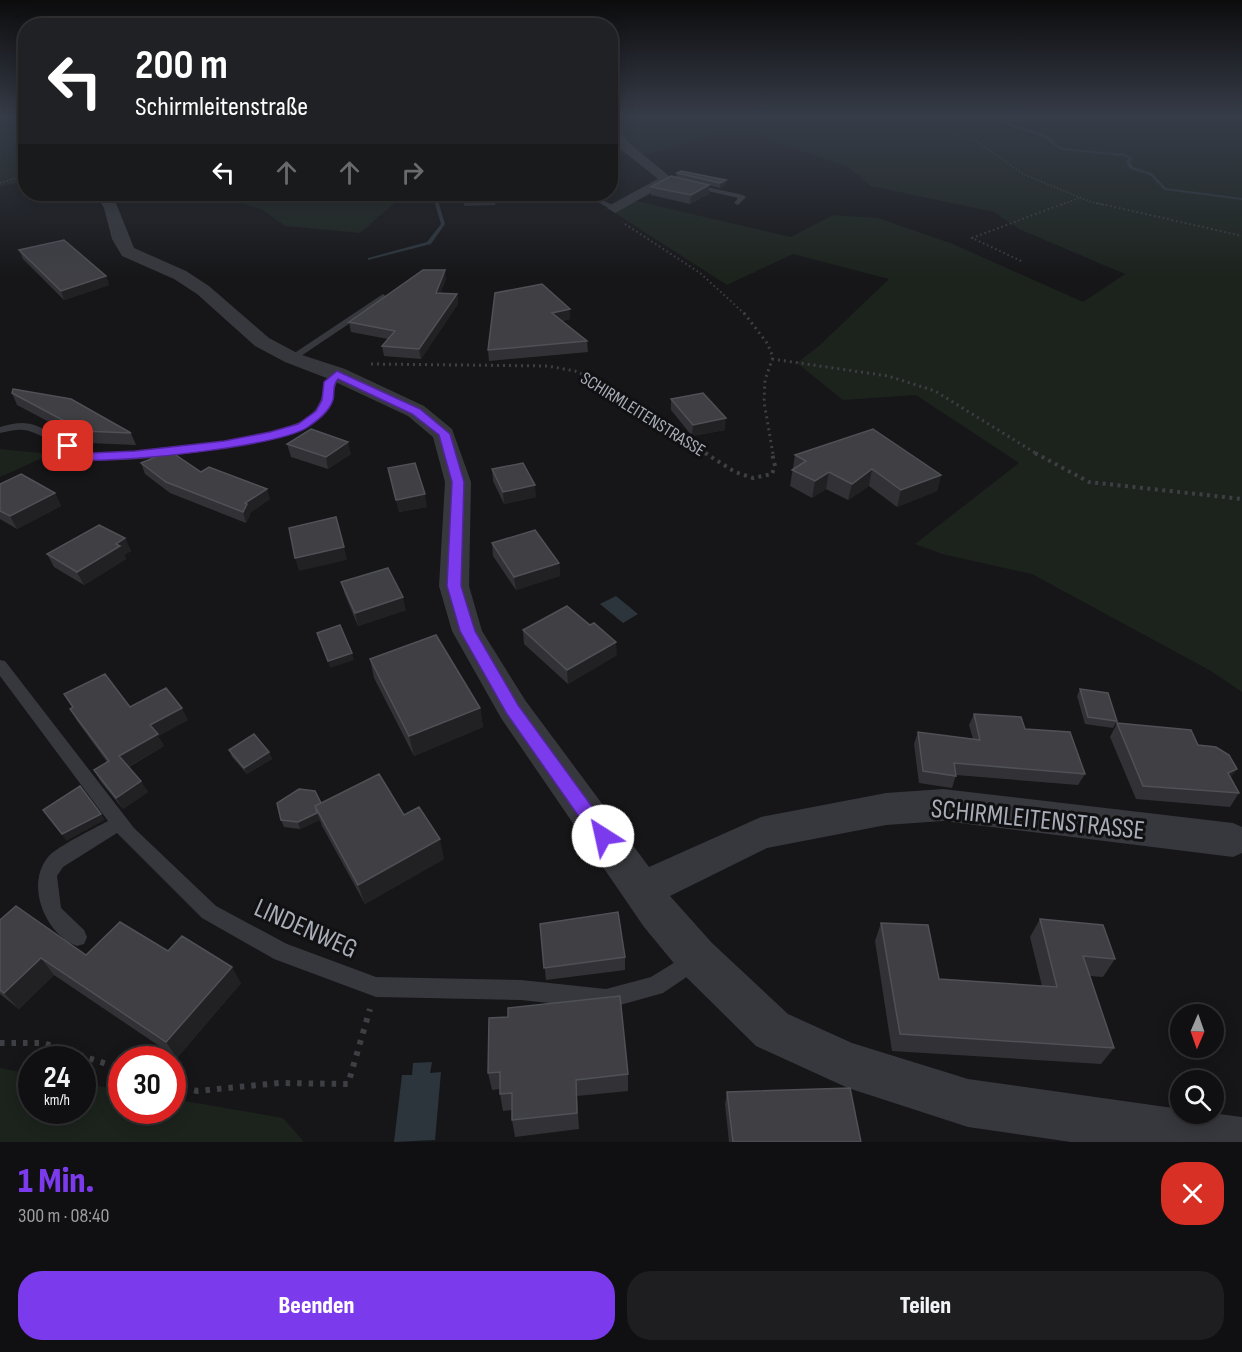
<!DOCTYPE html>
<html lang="de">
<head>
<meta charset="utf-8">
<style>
	:root { --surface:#101012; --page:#1e1e20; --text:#f1f3f6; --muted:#9c9d9f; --line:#303032; --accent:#7c3aed }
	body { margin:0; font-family:"Sofia Sans Condensed",sans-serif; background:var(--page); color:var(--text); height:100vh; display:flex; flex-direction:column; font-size:22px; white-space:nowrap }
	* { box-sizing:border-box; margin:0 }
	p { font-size:20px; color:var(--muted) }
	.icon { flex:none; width:33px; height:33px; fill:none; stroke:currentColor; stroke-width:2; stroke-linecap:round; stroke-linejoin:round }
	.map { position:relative; height:1142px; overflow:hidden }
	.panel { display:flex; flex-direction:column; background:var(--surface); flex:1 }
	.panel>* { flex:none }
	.guide { position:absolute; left:18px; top:18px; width:600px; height:183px; border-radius:24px; box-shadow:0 3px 15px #0003,0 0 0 2px var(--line); background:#202124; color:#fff; overflow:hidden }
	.needle { width:39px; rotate:182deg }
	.tools { position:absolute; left:1170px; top:1004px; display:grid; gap:12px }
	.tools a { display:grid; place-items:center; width:54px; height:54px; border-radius:50%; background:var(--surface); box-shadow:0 3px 15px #0003,0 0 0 2px var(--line); font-size:30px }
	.speed { position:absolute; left:18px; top:1046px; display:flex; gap:12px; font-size:30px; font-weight:700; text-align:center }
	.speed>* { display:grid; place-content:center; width:78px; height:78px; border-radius:50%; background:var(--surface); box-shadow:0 3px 15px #0003,0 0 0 2px var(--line); line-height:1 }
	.speed small { font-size:15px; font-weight:400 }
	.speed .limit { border:9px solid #d22; background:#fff; color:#111 }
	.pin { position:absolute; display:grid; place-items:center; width:51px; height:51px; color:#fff; margin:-26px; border-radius:12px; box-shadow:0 3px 9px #0006 }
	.me { position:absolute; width:66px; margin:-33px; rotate:325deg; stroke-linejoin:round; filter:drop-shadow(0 0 4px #0008) }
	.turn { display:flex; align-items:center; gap:21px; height:126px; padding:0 18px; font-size:27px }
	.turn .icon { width:78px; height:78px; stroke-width:2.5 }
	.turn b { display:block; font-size:42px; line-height:51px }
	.lanes { display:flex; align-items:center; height:57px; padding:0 18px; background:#0003; justify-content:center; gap:30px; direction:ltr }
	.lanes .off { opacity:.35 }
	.round { display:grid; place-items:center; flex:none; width:63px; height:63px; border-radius:24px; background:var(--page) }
	.overview { display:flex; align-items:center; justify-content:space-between; height:102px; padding:0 18px }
	h1 { font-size:36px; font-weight:800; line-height:45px; color:var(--accent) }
	.cta { display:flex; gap:12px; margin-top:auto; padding:12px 18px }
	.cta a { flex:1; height:69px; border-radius:24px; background:var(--accent); color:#fff; font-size:24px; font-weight:800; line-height:69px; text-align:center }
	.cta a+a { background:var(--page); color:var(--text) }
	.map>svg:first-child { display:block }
	.green { fill:#1c231d }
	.water { fill:#2c353c }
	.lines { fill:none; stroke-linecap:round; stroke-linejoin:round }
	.stream { fill:#2c353c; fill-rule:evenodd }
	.path-far4 { stroke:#3d3f44; stroke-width:1.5; stroke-dasharray:1.5 2; stroke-linecap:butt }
	.path-far3 { stroke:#3d3f44; stroke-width:2; stroke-dasharray:1.5 3; stroke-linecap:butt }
	.path-far2 { stroke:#3d3f44; stroke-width:3; stroke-dasharray:2 4; stroke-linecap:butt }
	.path-far1 { stroke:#3d3f44; stroke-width:4; stroke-dasharray:3 4.5; stroke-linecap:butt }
	.path { stroke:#3d3f44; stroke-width:6; stroke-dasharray:4.5 7; stroke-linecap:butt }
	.lane { fill:#37383d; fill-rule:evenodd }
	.street { fill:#37383d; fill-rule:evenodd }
	.wall { fill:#323236 }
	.shaded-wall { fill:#212124 }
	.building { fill:#3f3f44; stroke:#4f5156; stroke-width:1.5 }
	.route { fill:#7c3aed; stroke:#51269a; stroke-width:1.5 }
	.labels { text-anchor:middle; stroke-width:6; stroke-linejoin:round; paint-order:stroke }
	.far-street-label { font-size:18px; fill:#a8adb8; stroke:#111113 }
	.near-street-label { font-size:27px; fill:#a8adb8; stroke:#111113 }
</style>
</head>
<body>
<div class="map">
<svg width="1242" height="1142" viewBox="0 0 1242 1142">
	<rect width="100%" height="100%" fill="#161618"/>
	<!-- green -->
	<path class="green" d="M0,118H26L25,181L0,187Z
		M611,118H1242V692L1211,671L1032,574L942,554L915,544L1019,463L916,395L843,400L797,363L820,345L889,279L793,254L727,285L615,213V208L632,200L791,237L833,215L878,218L953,244L1083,302L1125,274L1019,229L994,212L871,186L848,167L736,127L646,155L611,154Z
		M222,194H421L398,200L360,233L285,226L261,209L223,198Z
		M0,449L51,454L0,477Z
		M0,1068L31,1074L32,1110H82L83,1083L121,1090L122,1110H172L173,1099L283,1118L304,1142H0Z"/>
	<!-- water -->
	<path class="water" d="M616,596L638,614L623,623L600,604Z
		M432,1062L430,1073L441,1072L435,1140L394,1142L402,1075H412L413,1063Z"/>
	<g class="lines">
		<!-- stream -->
		<path class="stream" d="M998,118H1002C1015,129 1033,128 1047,136C1054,140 1056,146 1063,148L1125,154L1133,158L1130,162L1133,167L1152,173L1166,188L1242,198V200L1164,190L1150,175L1130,169L1126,162L1129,158L1123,156L1062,150C1054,147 1049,140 1042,137C1027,130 1010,129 998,118Z
			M432,194H436L445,224L431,244L368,260V258L427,242L441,224Z"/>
		<!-- path-far4 -->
		<path class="path-far4" d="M895,118L975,140L1023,174L1091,202L1104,205
			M0,183L26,175
			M1061,205L1079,198"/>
		<!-- path-far3 -->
		<path class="path-far3" d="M1097,203L1242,236
			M625,224L700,273L746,315
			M1021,261L972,238L1065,203"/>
		<!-- path-far2 -->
		<path class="path-far2" d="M744,313L767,343L773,357L765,380L764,402L773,454
			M772,359L888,376L935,391L1037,454
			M371,364L547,366L575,371L591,378L708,454"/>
		<!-- path-far1 -->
		<path class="path-far1" d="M705,453L735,472L753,478L772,474L775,466L772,453
			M1035,453L1089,482L1242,499"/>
		<!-- path -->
		<path class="path" d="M0,1043H43L122,1069
			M172,1084L197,1091L279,1083L348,1084L370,1009"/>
		<!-- lane -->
		<path class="lane" d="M610,143L630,147L627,149L610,147Z
			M693,184L743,195L746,197L738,205L734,203L738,198L691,187Z
			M583,194H590L619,208L612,210Z
			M383,294L387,297L386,299L295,360L287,358Z
			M337,371L342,374C329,391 336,405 317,421C289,443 126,466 89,459C65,456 45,432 23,430C15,429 7,432 0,433V427C7,425 15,423 23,423C48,424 66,448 90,453C123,459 281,437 307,418C327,402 319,388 333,372Z
			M0,660L5,661L134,828L216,906L287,944L376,977L521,980L606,989L651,977L693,951L700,954L703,961L700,968L663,993L606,1009L521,1000L376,997L274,959L202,918L117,833L63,867L57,876L61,908L84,930L87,937L84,944L77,946C45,934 25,885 48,857C58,846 93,829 108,821L0,676Z"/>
		<!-- street -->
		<path class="street" d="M18,118H26V122Z
			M610,120H614L628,142L674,180L615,213L607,208L610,205L658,179L618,147L610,134Z
			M96,194H110L114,198L134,248L186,271L209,286L269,338L299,354L345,369L424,406L452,429L471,482L469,586L482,631L525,700L649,867L761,817L886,793L943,789L1233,823L1242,827V853L1233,857L943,821L886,825L767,848L670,896L712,943L788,1014L852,1043L968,1079L1180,1109V1113H1212L1242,1117V1142H1071L968,1127L848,1088L756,1046L682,973L644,927L501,718L452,631L439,586L445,482L433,437L408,416L329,379L285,362L255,346L197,294L174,279L122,256L112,239L104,208Z"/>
	</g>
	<!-- wall -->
	<path class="wall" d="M677,173L726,180L725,185L720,188L709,185V194L690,204L651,195V187L676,177Z
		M441,194H498L495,205L464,206V198L441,199Z
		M19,250L106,276L109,285L64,300L23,259Z
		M446,279L440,293L457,294L458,304L421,359L384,356L382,346L388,339L351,332L349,322Z
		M495,293L570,319L562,321L587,341L588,352L489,361L488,350Z
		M12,393L131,433L136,445L89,443L17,405Z
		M671,399L725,430L692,436L671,410Z
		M287,444L351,454L328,469L291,457Z
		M795,455L941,475L937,491L897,507L869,486L848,500L826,489L812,498L790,486Z
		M141,463L201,472L270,499L250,513V515L246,523L170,493L145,474Z
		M388,468L427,507L399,512Z
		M492,469L536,497L504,504L493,481Z
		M0,484L55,493L61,506L17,529L0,519Z
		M125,538L131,551L124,555L126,559L84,585L54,567L47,554Z
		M492,543L559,563L560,576L516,590L493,556Z
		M341,582L406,610L358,626L345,595Z
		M523,630L617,655L568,684L524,644Z
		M370,659L480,708L483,727L414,756L374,678Z
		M1080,689L1117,721L1113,728L1085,724L1077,696Z
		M64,694L188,720L158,736L164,746L129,767L148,792L123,809L101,782L94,770L107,762L77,721L70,709L72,707Z
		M974,714L1025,729L1085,774L1078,785L956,775L952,788L919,783L914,744L918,732L973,739L969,725Z
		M1117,723L1198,745L1237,769L1230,778L1239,793L1230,807L1136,799L1110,737Z
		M229,750L269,752L272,759L247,774L232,757Z
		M321,803L404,815L444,859L365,904L322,826L320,820L300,829L284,827L281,820Z
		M1040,919L1115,959L1103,977L1090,976L1114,1048L1101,1064L892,1051L875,941L881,923L939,979L1042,986L1030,937Z
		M0,920L86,955L168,951L241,983L177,1058L54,975L19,1009L0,994Z
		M540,924L625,957V970L546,980Z
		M489,1018L628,1074V1091L577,1096L579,1129L515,1137L512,1120V1110L503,1111L500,1094V1089L492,1090L488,1073Z
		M727,1092L861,1142H729L725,1104Z"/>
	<!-- shaded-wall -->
	<path class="shaded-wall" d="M726,180L725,185L720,188V183Z
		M709,185V194L690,204L691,195Z
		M496,194H498L495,205V199Z
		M445,270L446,279L437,303L436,293Z
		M106,276L109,285L64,300L61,291Z
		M457,294L458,304L421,359L419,349Z
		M570,309V319L553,323L552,313Z
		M726,418L725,430L692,436L693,425Z
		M348,442L351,454L328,469L326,457Z
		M872,469L869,486L848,500L852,484Z
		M829,472L826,489L812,498L815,481Z
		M941,475L937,491L897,507L901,490Z
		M535,485L536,497L504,504L503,492Z
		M267,489L270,499L250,513V515L246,523L243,512L245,503Z
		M55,493L61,506L17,529L10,516Z
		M425,494L427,507L399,512L396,500Z
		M125,538L131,551L124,555L126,559L84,585L77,572L116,544Z
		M344,547L347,560L299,571L295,558Z
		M559,563L560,576L516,590L514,577Z
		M403,597L406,610L358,626L355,613Z
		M616,642L617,655L568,684L567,670Z
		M352,653L354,660L330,668L328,661Z
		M182,708L188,720L158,736L164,746L126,768L119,756L150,725Z
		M480,708L483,727L414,756L409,736Z
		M269,752L272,759L247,774L244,768Z
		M1237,769L1228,782V773Z
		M141,781L148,792L123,809L116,798Z
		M317,813L320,820L300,829L298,822Z
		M101,814L105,820L66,841L62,834Z
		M440,839L444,859L365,904L358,885Z
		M41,958L54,975L19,1009L4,993Z
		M232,967L241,983L177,1058L166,1042Z"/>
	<!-- building -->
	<path class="building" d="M681,171L726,180L720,183L677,173Z
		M671,176L709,185L691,195L651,187Z
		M465,194H496L495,199L463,200Z
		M64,240L106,276L61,291L19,250Z
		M423,270H445L436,293L457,294L419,349L382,346L395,331L349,322Z
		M542,284L570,309L552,313L587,341L488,350L495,293Z
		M13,389L71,399L131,433L83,431L12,393Z
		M703,393L726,418L693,425L671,399Z
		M311,429L348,442L326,457L287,444Z
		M873,429L941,475L901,490L872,469L852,484L829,472L815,481L792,470L806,461L795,455Z
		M170,451L201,472L209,467L267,489L245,503L247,504L243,512L166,482L141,463Z
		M415,463L425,494L396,500L388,468Z
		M523,463L535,485L503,492L492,469Z
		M21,474L55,493L10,516L0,511V484Z
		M336,517L344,547L295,558L289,528Z
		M99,525L125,538L116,544L120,546L77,572L47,554Z
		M535,530L559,563L514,577L492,543Z
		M388,568L403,597L355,613L341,582Z
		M567,606L590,625L594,623L616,642L567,670L523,630Z
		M340,625L352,653L328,661L317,633Z
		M436,635L480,708L409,736L370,659Z
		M105,674L130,707L166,688L182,708L150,725L158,734L119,756L141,781L116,798L94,770L109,761L70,709L73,707L64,694Z
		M1080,689L1108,693L1117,721L1088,717Z
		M974,714L1021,717L1025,729L1070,732L1085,774L954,763L956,776L923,771L918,732L980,740Z
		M1117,723L1191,730L1198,745L1216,747L1229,755L1237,769L1228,773L1239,793L1143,786Z
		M254,734L269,752L244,768L229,750Z
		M379,774L404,815L419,807L440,839L358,885L315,806Z
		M80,786L101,814L62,834L43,810Z
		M299,789L315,791L321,803L315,806L317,813L298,822L281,820L277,803Z
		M16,906L86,955L120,922L168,951L182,936L232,967L166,1042L41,958L4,993L0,990V920Z
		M618,912L625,957L544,968L540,924Z
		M1040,919L1103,925L1115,959L1083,956L1114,1048L900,1034L881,923L928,925L939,979L1057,987Z
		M620,996L628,1074L576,1080L577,1113L512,1120V1093L500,1094V1072L488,1073L489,1018L508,1017V1008Z
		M850,1088L861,1142H733L727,1092Z"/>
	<!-- sky -->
	<linearGradient id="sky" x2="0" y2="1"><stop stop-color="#0c0c0d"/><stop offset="0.42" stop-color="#363c48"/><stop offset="1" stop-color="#363c48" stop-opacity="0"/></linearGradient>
	<rect width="1242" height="278" fill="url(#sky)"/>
	<!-- route -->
	<path class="route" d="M337,371L420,409L450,434L464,482L461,586L475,631L518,705L609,830L612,836L609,841L603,844L596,841L507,714L460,631L447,586L452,482L439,435L412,414L338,379C332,385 335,392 333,400C329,412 318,420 308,427C280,446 128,462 91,460C82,460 68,452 62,446L68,443L91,453L135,451L224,441L270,432L298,424L316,411L322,400L324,382Z"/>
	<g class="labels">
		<!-- far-street labels -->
		<g class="far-street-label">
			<text transform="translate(643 414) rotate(32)" y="6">SCHIRMLEITENSTRASSE</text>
		</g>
		<!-- near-street labels -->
		<g class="near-street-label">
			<text transform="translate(1038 819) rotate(6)" y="9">SCHIRMLEITENSTRASSE</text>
			<text transform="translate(306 928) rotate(24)" y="9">LINDENWEG</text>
		</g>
	</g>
</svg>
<div class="tools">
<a><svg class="needle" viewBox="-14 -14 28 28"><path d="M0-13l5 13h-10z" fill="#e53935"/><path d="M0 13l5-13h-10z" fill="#9c9d9f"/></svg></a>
<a><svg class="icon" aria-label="search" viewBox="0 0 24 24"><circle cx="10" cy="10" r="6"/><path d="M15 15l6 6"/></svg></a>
</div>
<div class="speed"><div>24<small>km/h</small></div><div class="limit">30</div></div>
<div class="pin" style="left:68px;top:446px;background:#d93025"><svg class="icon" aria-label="arrive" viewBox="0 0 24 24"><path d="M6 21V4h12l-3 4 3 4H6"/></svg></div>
<svg class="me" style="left:603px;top:836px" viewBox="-20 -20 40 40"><circle r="19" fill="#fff"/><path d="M0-13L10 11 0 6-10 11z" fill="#7c3aed"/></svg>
<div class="guide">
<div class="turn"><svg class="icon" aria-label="left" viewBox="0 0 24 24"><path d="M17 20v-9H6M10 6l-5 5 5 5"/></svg><div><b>200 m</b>Schirmleitenstraße</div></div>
<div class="lanes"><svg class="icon" aria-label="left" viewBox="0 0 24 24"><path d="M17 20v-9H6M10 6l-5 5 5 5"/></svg><svg class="icon off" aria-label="ahead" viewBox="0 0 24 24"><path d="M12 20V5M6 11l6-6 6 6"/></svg><svg class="icon off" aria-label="ahead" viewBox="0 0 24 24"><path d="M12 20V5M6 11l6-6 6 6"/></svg><svg class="icon off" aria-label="right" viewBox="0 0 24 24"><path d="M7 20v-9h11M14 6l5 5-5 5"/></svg></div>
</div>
</div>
<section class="panel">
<div class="overview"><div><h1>1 Min.</h1><p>300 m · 08:40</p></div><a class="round" style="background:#d93025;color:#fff"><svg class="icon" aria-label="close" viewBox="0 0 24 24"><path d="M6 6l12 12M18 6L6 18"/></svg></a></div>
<div class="cta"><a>Beenden</a><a>Teilen</a></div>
</section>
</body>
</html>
